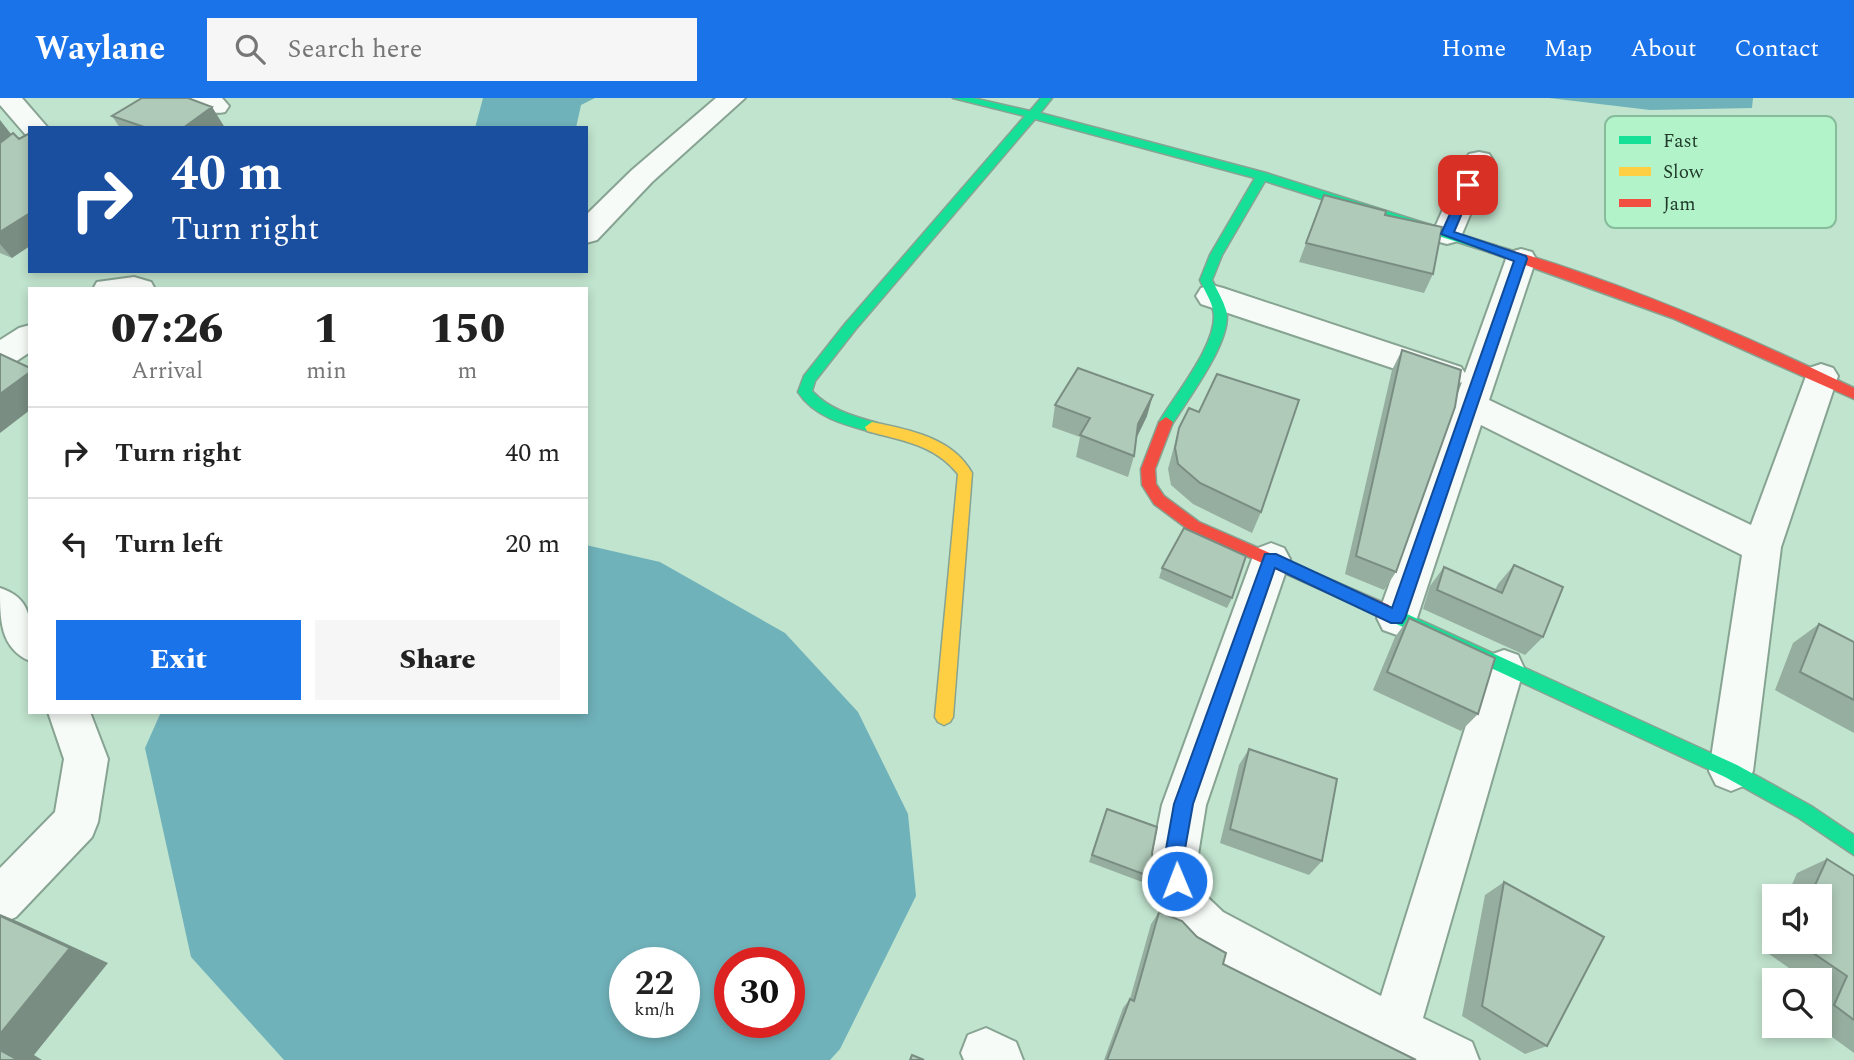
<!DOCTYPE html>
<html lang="en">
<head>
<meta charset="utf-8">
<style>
	:root { --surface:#fff; --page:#f6f6f6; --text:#222; --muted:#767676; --line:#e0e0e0; --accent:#1a73e8 }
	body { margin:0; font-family:Spectral,serif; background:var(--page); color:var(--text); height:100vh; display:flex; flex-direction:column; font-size:26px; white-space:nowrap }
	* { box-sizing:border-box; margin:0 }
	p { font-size:23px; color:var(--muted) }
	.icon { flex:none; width:38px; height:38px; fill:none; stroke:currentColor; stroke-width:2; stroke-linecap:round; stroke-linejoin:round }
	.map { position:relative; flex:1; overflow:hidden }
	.side { position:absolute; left:28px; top:189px; width:560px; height:427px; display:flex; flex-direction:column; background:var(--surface); border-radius:0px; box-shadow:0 4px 10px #0003 }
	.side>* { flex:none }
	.hud { position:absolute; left:28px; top:28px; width:560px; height:147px; border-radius:0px; box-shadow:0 4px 10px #0003; background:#1a4fa0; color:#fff; overflow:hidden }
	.controls { position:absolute; left:1762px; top:786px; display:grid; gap:14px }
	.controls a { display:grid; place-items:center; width:70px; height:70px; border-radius:0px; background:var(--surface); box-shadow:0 4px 10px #0003; font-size:35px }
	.speed { position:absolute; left:609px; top:849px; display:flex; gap:14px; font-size:35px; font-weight:700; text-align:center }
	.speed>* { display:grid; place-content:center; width:91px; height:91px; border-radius:50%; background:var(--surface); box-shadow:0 4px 10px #0003; line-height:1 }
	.speed small { font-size:18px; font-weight:400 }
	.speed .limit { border:10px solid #d22; background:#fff; color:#111 }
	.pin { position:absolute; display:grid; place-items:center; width:60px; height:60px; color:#fff; margin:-30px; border-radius:14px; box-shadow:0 4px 10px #0006 }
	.me { position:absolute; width:77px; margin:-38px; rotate:359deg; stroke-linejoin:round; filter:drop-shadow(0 0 5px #0008) }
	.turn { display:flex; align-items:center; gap:24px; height:147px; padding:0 28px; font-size:32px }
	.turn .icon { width:91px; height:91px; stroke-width:2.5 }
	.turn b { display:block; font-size:49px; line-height:60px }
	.eta { display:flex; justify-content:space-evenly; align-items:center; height:119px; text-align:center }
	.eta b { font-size:42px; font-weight:800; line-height:49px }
	.button { display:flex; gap:14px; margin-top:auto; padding:14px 28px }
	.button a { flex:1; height:80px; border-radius:0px; background:var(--accent); color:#fff; font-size:28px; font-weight:800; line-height:80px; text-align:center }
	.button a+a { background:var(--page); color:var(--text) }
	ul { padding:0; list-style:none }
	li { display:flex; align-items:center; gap:21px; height:91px; padding:0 28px; border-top:2px solid var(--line) }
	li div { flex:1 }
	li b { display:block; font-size:26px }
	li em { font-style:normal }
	header { display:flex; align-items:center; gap:42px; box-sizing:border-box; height:98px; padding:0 35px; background:var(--accent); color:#fff }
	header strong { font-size:33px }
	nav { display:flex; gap:38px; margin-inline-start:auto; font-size:24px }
	.search { width:490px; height:63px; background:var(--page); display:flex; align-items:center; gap:18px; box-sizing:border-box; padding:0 24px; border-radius:0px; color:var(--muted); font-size:26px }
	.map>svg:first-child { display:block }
	.water { fill:#70b2ba; fill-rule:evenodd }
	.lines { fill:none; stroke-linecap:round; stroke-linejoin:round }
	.street-casing { stroke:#87a392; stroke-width:4 }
	.fast-casing { stroke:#87a392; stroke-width:3 }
	.slow-casing { stroke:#87a392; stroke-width:3 }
	.jam-casing { stroke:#87a392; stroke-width:3 }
	.street { fill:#f6fbf8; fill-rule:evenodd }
	.fast { fill:#16e098; fill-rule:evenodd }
	.slow { fill:#ffcf43; fill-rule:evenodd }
	.jam { fill:#f24e42; fill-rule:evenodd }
	.wall { fill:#96ae9f }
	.shaded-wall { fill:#7a8d82 }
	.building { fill:#afcab9; stroke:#7a8d82; stroke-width:2 }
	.route { fill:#1a73e8; stroke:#114b97; stroke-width:2 }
	.key { fill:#b2f3ca; stroke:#87bc9b; stroke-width:2 }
	.key-label { font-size:19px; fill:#223c2c }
</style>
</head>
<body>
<header>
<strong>Waylane</strong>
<div class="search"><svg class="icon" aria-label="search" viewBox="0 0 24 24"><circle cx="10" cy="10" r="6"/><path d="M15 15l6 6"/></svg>Search here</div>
<nav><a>Home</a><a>Map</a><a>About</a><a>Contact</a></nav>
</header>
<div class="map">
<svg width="1854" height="962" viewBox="0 0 1854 962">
	<rect width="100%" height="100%" fill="#c1e4ce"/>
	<!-- water -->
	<path class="water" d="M483,0H595L581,7L576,30H475Z
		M1549,0H1753L1752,10L1650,12Z
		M586,447L660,464L785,535L858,614L908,716L916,798L840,951L830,962H284L191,859L145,650L161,614H586ZM625,864H684V924H625ZM730,864H789V924H730Z"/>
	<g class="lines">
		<defs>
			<path id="street" d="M0,0H22L48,30H30V37L25,36L0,7Z
				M191,0H222L229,8L225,14C211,17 199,12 191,0Z
				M716,0H745L652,84L597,142L586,145V117L632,72Z
				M1479,54L1489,56L1493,62L1462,136L1458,143L1447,146L1436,143L1432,136L1465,62L1469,56Z
				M1521,151L1532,154L1536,161L1489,302L1751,427L1809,270L1821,266L1833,270L1838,278L1781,449L1753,673L1746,687L1731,693L1716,687L1709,673L1742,457L1481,327L1417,520L1411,532L1397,537L1383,532L1377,520L1462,284L1449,289L1437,285L1201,206L1196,198L1201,190L1212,187L1223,190L1461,269L1465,275L1506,161L1510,154Z
				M134,179L151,184L155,191H93L97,184Z
				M30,227V254L12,266L0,270V242L19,230Z
				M1271,445L1284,450L1290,461L1206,707L1197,763L1201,793L1223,814L1381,898L1484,570L1490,557L1504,552L1518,557L1524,570L1423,920L1472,944L1479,962H1402L1256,886L1189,848L1164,820L1157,804L1151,763L1162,707L1252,461L1258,450Z
				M0,490C37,502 30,531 30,563C0,550 0,522 0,490Z
				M48,614H90L108,661L98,724L92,739L16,819L0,826V770L55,714L64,661Z
				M986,930L1016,944L1023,962H964L961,955L968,937Z"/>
			<path id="fast" d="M953,0H973L1030,13L1041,0H1052L1040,15L1266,75L1497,148L1499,151L1497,154H1489L1265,83L1222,157L1212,182C1217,192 1223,202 1226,212C1234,241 1187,302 1171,328L1166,329L1159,324C1174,298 1221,242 1213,212C1211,202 1204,192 1200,182L1210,157L1255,80L1035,21L855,232L815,283L812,293C830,312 853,318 877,325L879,329L872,334C845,327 814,319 798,294L804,278L845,226L1025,18Z
				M1383,505L1737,667L1811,708L1854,737V757L1799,720L1725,679L1377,517L1375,512L1377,507Z"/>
			<path id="slow" d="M872,324C909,332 952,339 972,375L953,619L950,624L944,627L938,624L935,619L958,376C934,346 902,343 867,333L865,329Z"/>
			<path id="jam" d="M1493,147C1617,182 1738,234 1854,290V301L1672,220L1489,154V148Z
				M1166,319L1173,324L1155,371L1156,386L1164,398L1199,424L1389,507L1391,512L1389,517L1383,519L1377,517L1189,432L1154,406L1142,387L1141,371L1159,324Z"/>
		</defs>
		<!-- street casing -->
		<use href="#street" class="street-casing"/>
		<!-- fast casing -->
		<use href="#fast" class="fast-casing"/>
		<!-- slow casing -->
		<use href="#slow" class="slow-casing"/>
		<!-- jam casing -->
		<use href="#jam" class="jam-casing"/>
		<!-- street -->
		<use href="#street" class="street"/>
		<!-- fast -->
		<use href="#fast" class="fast"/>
		<!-- slow -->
		<use href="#slow" class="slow"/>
		<!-- jam -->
		<use href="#jam" class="jam"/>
	</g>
	<!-- wall -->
	<path class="wall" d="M212,9L225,30H120L112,18Z
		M0,22L12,160L0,155Z
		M1324,97L1385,117L1433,176L1424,195L1299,164Z
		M1402,252L1396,474L1384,492L1345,476L1392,272Z
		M1055,307L1147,318L1136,341L1134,358L1128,379L1076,359L1080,339L1052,329Z
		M1179,330L1261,414L1252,435L1193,406L1171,387L1168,371Z
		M1514,467L1543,539L1525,557L1423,511L1430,488L1444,469L1495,492L1498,486Z
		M1162,470L1232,500L1227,510L1159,480Z
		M1409,520L1478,616L1461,633L1373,592L1395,539Z
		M1819,526L1854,544V635L1775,592L1793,545Z
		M1249,651L1322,763L1309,777L1220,745L1239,667Z
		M1104,718L1152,755L1154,780L1150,787L1089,764Z
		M1827,761L1854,778V955L1817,928H1820V882H1806L1762,851L1774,825V844H1820V798H1787L1797,775Z
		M1504,784L1547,948L1525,956L1462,918L1485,797Z
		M1159,814L1223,866L1416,962H1104L1123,910L1130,901L1151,826Z"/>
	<!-- shaded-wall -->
	<path class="shaded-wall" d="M212,9L225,30H183Z
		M0,22L11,36L0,47Z
		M30,115V148L12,160L0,146V134Z
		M30,274V312L0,335V296Z
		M1153,297L1147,318L1133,347L1138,326Z
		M0,816L19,824L108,865L34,957L42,962H18L0,952Z"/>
	<!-- building -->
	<path class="building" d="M142,0H188L212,9L183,30H147L112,18Z
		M13,35L19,41L30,35V115L0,134V45Z
		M1324,97L1386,113L1385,117L1442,129L1433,176L1306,145Z
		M1402,252L1461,272L1455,309L1396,474L1356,458Z
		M0,256L30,270V274L0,296Z
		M1078,270L1153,297L1138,326L1134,358L1080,337L1090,320L1055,307Z
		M1217,276L1299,302L1261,414L1200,385L1178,366L1175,350L1179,330L1189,310L1199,314Z
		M1184,430L1246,458L1232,500L1162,470Z
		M1514,467L1563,489L1543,539L1437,492L1444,469L1502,495Z
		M1409,520L1495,560L1478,616L1387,574Z
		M1819,526L1854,544V602L1800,574Z
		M1249,651L1337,681L1322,763L1230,731Z
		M1107,711L1157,729L1152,755L1154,780L1092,757Z
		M1827,761L1854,778V922L1834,907L1847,878L1797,844H1820V798H1810Z
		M1504,784L1604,839L1547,948L1482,908Z
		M1159,814L1182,823L1197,839L1226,855L1223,866L1416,962H1107L1130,901L1134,903Z
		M0,818L70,850L0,936Z
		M0,952L18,962H0Z
		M912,957L924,962H910Z"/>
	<!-- route -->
	<path class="route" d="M1468,83L1474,87L1454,134L1526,158L1527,161L1405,520L1402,525H1391L1275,470L1193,706L1183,762L1187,783L1184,790L1177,793L1170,790L1164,762L1174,706L1265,456H1276L1392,510L1514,163L1441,136L1463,87Z"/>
	<!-- legend -->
	<rect x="1605" y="18" width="231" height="112" rx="10" class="key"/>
	<rect x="1619" y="38" width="32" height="8" fill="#16e098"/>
	<rect x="1619" y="69" width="32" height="9" fill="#ffcf43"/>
	<rect x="1619" y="101" width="32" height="8" fill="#f24e42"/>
	<g class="key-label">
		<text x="1663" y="49">Fast</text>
		<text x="1663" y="80">Slow</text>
		<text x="1663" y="112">Jam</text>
	</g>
</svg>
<div class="controls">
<a><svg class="icon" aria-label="sound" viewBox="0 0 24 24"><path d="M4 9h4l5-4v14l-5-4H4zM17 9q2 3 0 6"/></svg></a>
<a><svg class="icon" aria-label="search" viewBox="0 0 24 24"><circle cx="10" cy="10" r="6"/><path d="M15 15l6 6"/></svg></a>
</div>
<div class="speed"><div>22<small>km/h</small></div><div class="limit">30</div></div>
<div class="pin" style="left:1468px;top:87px;background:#d93025"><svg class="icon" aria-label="arrive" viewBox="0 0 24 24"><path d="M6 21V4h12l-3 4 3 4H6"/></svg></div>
<svg class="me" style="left:1177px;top:783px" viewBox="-20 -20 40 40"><circle r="17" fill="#1a73e8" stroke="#fff" stroke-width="3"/><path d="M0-11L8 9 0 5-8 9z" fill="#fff"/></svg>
<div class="hud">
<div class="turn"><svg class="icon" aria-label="right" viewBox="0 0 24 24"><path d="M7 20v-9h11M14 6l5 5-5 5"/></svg><div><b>40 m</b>Turn right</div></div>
</div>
<section class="side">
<div class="eta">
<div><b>07:26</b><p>Arrival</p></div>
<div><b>1</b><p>min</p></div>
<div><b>150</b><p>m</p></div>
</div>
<ul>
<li><svg class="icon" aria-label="right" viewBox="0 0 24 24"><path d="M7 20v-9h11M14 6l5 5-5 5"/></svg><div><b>Turn right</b></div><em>40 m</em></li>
<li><svg class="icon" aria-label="left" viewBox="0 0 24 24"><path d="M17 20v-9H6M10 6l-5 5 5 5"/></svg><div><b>Turn left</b></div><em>20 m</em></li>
</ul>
<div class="button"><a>Exit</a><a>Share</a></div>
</section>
</div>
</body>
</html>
